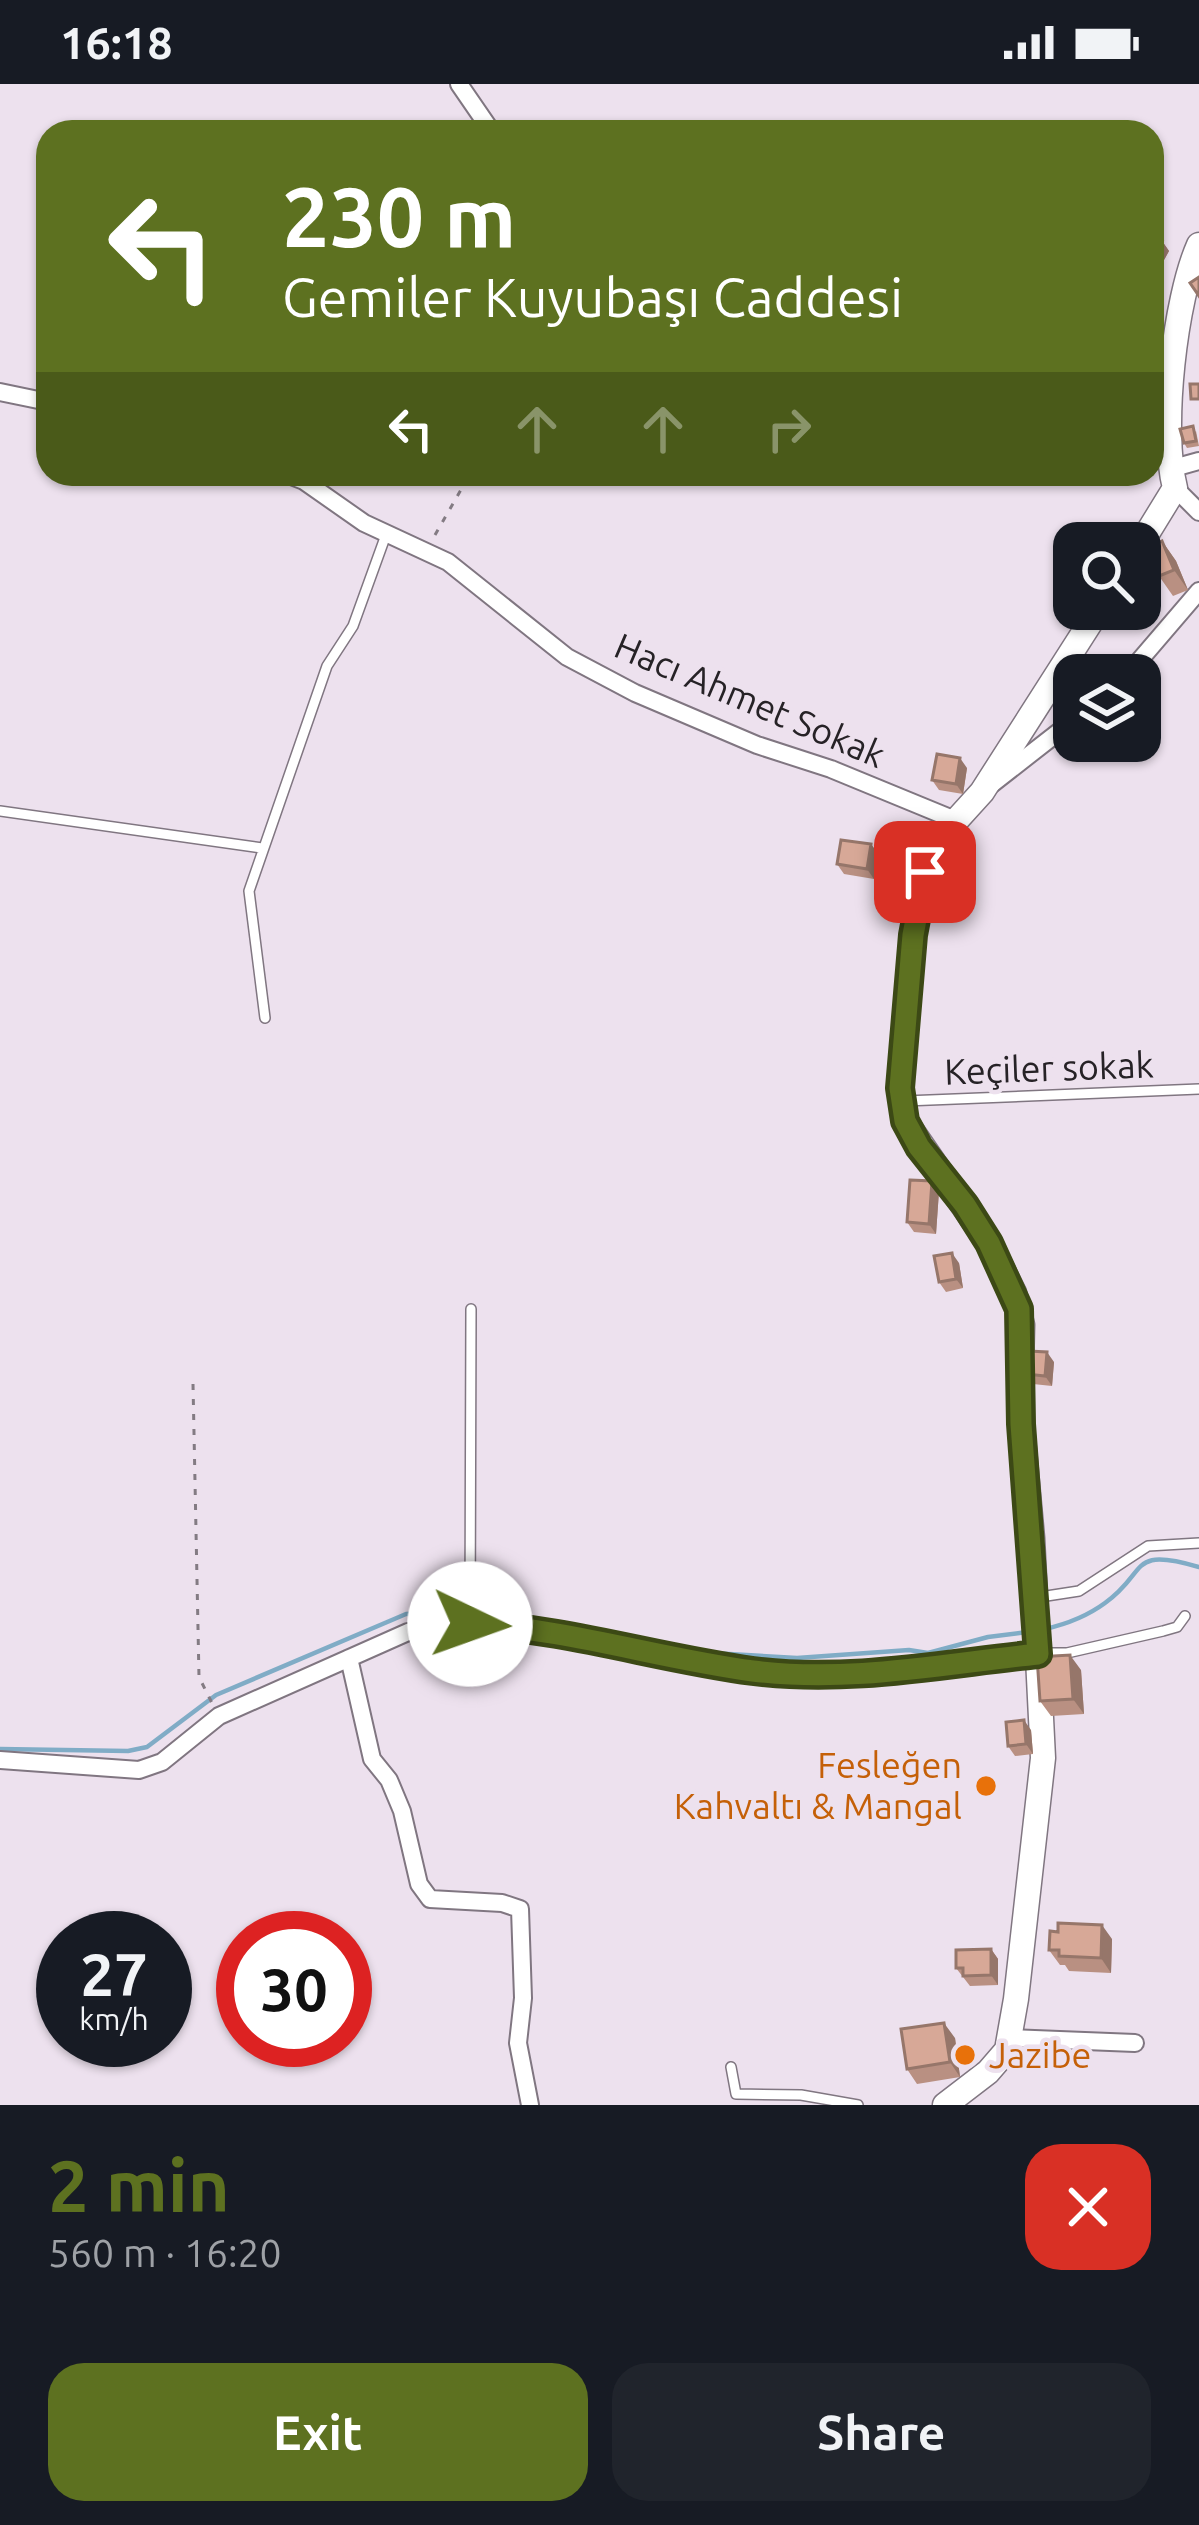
<!DOCTYPE html>
<html lang="en">
<head>
<meta charset="utf-8">
<style>
	:root { --surface:#171b24; --page:#20242c; --text:#f1f3f6; --muted:#9ea1a6; --accent:#5d7120 }
	body { margin:0; font-family:Ubuntu,sans-serif; background:var(--page); color:var(--text); height:100vh; display:flex; flex-direction:column; font-size:45px; white-space:nowrap }
	* { box-sizing:border-box; margin:0 }
	p { font-size:39px; color:var(--muted) }
	.icon { flex:none; width:66px; height:66px; fill:none; stroke:currentColor; stroke-width:2; stroke-linecap:round; stroke-linejoin:round }
	.map { position:relative; height:2021px; overflow:hidden }
	.details { display:flex; flex-direction:column; background:var(--surface); flex:1 }
	.details>* { flex:none }
	.top-card { position:absolute; left:36px; top:36px; width:1128px; height:366px; border-radius:36px; box-shadow:0 3px 9px #0004; background:#5d7120; color:#fff; overflow:hidden }
	.controls { position:absolute; left:1053px; top:438px; display:grid; gap:24px }
	.controls a { display:grid; place-items:center; width:108px; height:108px; border-radius:24px; background:var(--surface); box-shadow:0 3px 9px #0004; font-size:60px }
	.speed { position:absolute; left:36px; top:1827px; display:flex; gap:24px; font-size:60px; font-weight:700; text-align:center }
	.speed>* { display:grid; place-content:center; width:156px; height:156px; border-radius:50%; background:var(--surface); box-shadow:0 3px 9px #0004; line-height:1 }
	.speed small { font-size:30px; font-weight:400 }
	.speed .limit { border:18px solid #d22; background:#fff; color:#111 }
	.pin { position:absolute; display:grid; place-items:center; width:102px; height:102px; color:#fff; margin:-51px; border-radius:24px; box-shadow:0 6px 18px #0006 }
	.me { position:absolute; width:132px; margin:-66px; rotate:93deg; stroke-linejoin:round; filter:drop-shadow(0 0 9px #0008) }
	.turn { display:flex; align-items:center; gap:42px; height:252px; padding:0 48px; font-size:54px }
	.turn .icon { width:156px; height:156px; stroke-width:2.5 }
	.turn b { display:block; font-size:84px; line-height:102px }
	.lanes { display:flex; align-items:center; height:114px; padding:0 48px; background:#0003; justify-content:center; gap:60px; direction:ltr }
	.lanes .off { opacity:.35 }
	.round { display:grid; place-items:center; flex:none; width:126px; height:126px; border-radius:36px; background:var(--page) }
	.overview { display:flex; align-items:center; justify-content:space-between; height:204px; padding:0 48px }
	h1 { font-size:72px; font-weight:700; line-height:90px; color:var(--accent) }
	.cta { display:flex; gap:24px; margin-top:auto; padding:24px 48px }
	.cta a { flex:1; height:138px; border-radius:36px; background:var(--accent); color:#fff; font-size:48px; font-weight:700; line-height:138px; text-align:center }
	.cta a+a { background:var(--page); color:var(--text) }
	.status { display:flex; justify-content:space-between; align-items:center; height:84px; padding:0 60px; background:var(--surface); direction:ltr }
	.status svg { height:33px; fill:currentColor }
	.map>svg:first-child { display:block }
	.lines { fill:none; stroke-linecap:round; stroke-linejoin:round }
	.stream { stroke:#80acc6; stroke-width:4.5 }
	.lane-casing { stroke:#807681; stroke-width:12 }
	.street-casing { stroke:#807681; stroke-width:20 }
	.secondary-casing { stroke:#807681; stroke-width:27 }
	.path { stroke:#837b83; stroke-width:3; stroke-dasharray:6 9; stroke-linecap:butt }
	.lane { stroke:#fff; stroke-width:9 }
	.street { stroke:#fff; stroke-width:16 }
	.secondary { stroke:#fff; stroke-width:24 }
	.wall { fill:#b99082 }
	.shaded-wall { fill:#96766a }
	.building { fill:#d7a897; stroke:#96766a; stroke-width:3 }
	.route-casing { stroke:#3c4915; stroke-width:30 }
	.route { stroke:#5d7120; stroke-width:21 }
	.food-dot { fill:#e8710a; stroke:#ede1ee; stroke-width:4.5 }
	.labels { text-anchor:middle; stroke-width:9; stroke-linejoin:round; paint-order:stroke }
	.street-label { font-size:36px; fill:#262226; stroke:#ede1ee }
	.food-label { font-size:36px; fill:#c56008; stroke:#ede1ee; text-anchor:end }
</style>
</head>
<body>
<div class="status"><b>16:18</b><svg viewBox="0 0 49 12"><path d="M0 12V9h3v3zM5 12V6h3v6zM10 12V3h3v9zM15 12V0h3v12zM26 1h20v11H26zM47 4h2v5h-2z"/></svg></div>
<div class="map">
<svg width="1199" height="2021" viewBox="0 0 1199 2021">
	<rect width="100%" height="100%" fill="#ede1ee"/>
	<g class="lines">
		<!-- stream -->
		<path class="stream" d="M1045,1545C1067,1540 1086,1533 1105,1519C1149,1488 1127,1462 1199,1483
			M0,1665L128,1667L147,1663L216,1611L406,1530L493,1526L712,1569L797,1574L909,1566L928,1569L988,1553L1027,1548"/>
		<defs>
			<path id="lane" d="M0,727L262,764
				M265,934L249,807L327,582L353,542L387,448
				M905,1017L1199,1005
				M1040,1513L1079,1507L1148,1462L1199,1459
				M470,1540L471,1225
				M1043,1569H1067L1163,1547L1177,1543L1185,1532
				M731,1983L736,2010L801,2011L858,2021"/>
			<path id="street" d="M459,0L492,48
				M0,308L48,318
				M1170,385L1199,377
				M286,390L304,397L364,439L448,478L567,573L635,609L757,661L831,685L955,736
				M1175,404L1199,428
				M1127,591L1199,507
				M992,700L1074,636
				M349,1574L372,1675L389,1696L402,1727L419,1800L430,1815L502,1819L520,1825L523,1914L518,1959L530,2021
				M0,1676L139,1686L162,1678L219,1632L408,1548L459,1539L564,1548L753,1587L836,1592L933,1585L1038,1569
				M1010,1954L1135,1959"/>
			<path id="secondary" d="M1140,461L1175,404C1160,345 1175,215 1199,161
				M945,2021L988,1988L1007,1966L1016,1915L1043,1674L1032,1454L1020,1323L1022,1241L1014,1209L989,1159L905,1037L900,1004L913,851L919,811L933,762L982,708L1099,525"/>
		</defs>
		<!-- lane casing -->
		<use href="#lane" class="lane-casing"/>
		<!-- street casing -->
		<use href="#street" class="street-casing"/>
		<!-- secondary casing -->
		<use href="#secondary" class="secondary-casing"/>
		<!-- path -->
		<path class="path" d="M435,451L470,390
			M193,1300L199,1593L212,1619"/>
		<!-- lane -->
		<use href="#lane" class="lane"/>
		<!-- street -->
		<use href="#street" class="street"/>
		<!-- secondary -->
		<use href="#secondary" class="secondary"/>
	</g>
	<!-- wall -->
	<path class="wall" d="M1152,155L1162,157L1169,167L1164,176H1155L1152,187Z
		M1196,347L1199,362L1187,364L1184,359Z
		M1162,457L1176,477L1188,506L1173,512L1159,492Z
		M967,684L963,710L939,706L932,696Z
		M871,760L878,770L874,795L844,790L837,780Z
		M939,1107L936,1150L914,1148L907,1138Z
		M959,1179L963,1204L946,1208L939,1198Z
		M1054,1278L1052,1302L1033,1300L1026,1290Z
		M1081,1586L1084,1630L1051,1632L1040,1617Z
		M1031,1646L1033,1670L1015,1672L1008,1662Z
		M1112,1855L1111,1889L1069,1887L1065,1881H1060L1049,1866Z
		M991,1865L998,1875V1901L970,1902L956,1884Z
		M955,1954L960,1993L917,2000L907,1985Z"/>
	<!-- shaded-wall -->
	<path class="shaded-wall" d="M1162,157L1169,167L1164,176L1157,166Z
		M1162,457L1176,477L1188,506L1174,486Z
		M960,674L967,684L963,710L956,700Z
		M871,760L878,770L874,795L867,785Z
		M932,1097L939,1107L936,1150L929,1140Z
		M952,1169L959,1179L963,1204L956,1195Z
		M1047,1268L1054,1278L1052,1302L1045,1292Z
		M1070,1571L1081,1586L1084,1630L1073,1615Z
		M1024,1636L1031,1646L1033,1670L1026,1660Z
		M1102,1841L1112,1855L1111,1889L1101,1874Z
		M991,1865L998,1875V1901L991,1891Z
		M944,1939L955,1954L960,1993L950,1978Z"/>
	<!-- building -->
	<path class="building" d="M1152,155L1162,157L1157,166H1152Z
		M1199,193V212L1190,199Z
		M1190,300H1199V315H1191Z
		M1193,342L1196,357L1184,359L1180,345Z
		M1162,457L1174,486L1159,492L1146,464Z
		M937,670L960,674L956,700L932,696Z
		M841,756L871,760L867,785L837,780Z
		M910,1096L932,1097L929,1140L907,1138Z
		M952,1169L956,1195L939,1198L934,1172Z
		M1028,1267L1047,1268L1045,1292L1026,1290Z
		M1070,1571L1073,1615L1040,1617L1037,1573Z
		M1024,1636L1026,1660L1008,1662L1006,1638Z
		M1058,1839L1102,1841L1101,1874L1059,1872V1866H1049L1050,1847L1058,1848Z
		M991,1865V1891L963,1892V1884H956V1866Z
		M944,1939L950,1978L907,1985L901,1945Z"/>
	<g class="lines">
		<defs>
			<path id="route" d="M470,1540C569,1545 656,1574 753,1587C849,1599 942,1580 1038,1570L1021,1340L1019,1225L989,1159L965,1121L919,1063L905,1037L900,1004L913,851L925,788"/>
		</defs>
		<!-- route casing -->
		<use href="#route" class="route-casing"/>
		<!-- route -->
		<use href="#route" class="route"/>
	</g>
	<!-- markers -->
	<g class="food-dot">
		<circle cx="986" cy="1702" r="12"/>
		<circle cx="965" cy="1971" r="12"/>
	</g>
	<g class="labels">
		<!-- street labels -->
		<g class="street-label">
			<text transform="translate(750 616) rotate(23)" y="13">Hacı Ahmet Sokak</text>
			<text transform="translate(1049 984) rotate(-2)" y="13">Keçiler sokak</text>
		</g>
		<!-- food labels -->
		<g class="food-label">
			<text x="962" y="1694">Fesleğen<tspan x="962" dy="41">Kahvaltı &amp; Mangal</tspan></text>
			<text x="989" y="1984" text-anchor="start">Jazibe</text>
		</g>
	</g>
</svg>
<div class="controls">
<a><svg class="icon" aria-label="search" viewBox="0 0 24 24"><circle cx="10" cy="10" r="6"/><path d="M15 15l6 6"/></svg></a>
<a><svg class="icon" aria-label="layers" viewBox="0 0 24 24"><path d="M12 4l9 5-9 5-9-5zM3 14l9 5 9-5"/></svg></a>
</div>
<div class="speed"><div>27<small>km/h</small></div><div class="limit">30</div></div>
<div class="pin" style="left:925px;top:788px;background:#d93025"><svg class="icon" aria-label="arrive" viewBox="0 0 24 24"><path d="M6 21V4h12l-3 4 3 4H6"/></svg></div>
<svg class="me" style="left:470px;top:1540px" viewBox="-20 -20 40 40"><circle r="19" fill="#fff"/><path d="M0-13L10 11 0 6-10 11z" fill="#5d7120"/></svg>
<div class="top-card">
<div class="turn"><svg class="icon" aria-label="left" viewBox="0 0 24 24"><path d="M17 20v-9H6M10 6l-5 5 5 5"/></svg><div><b>230 m</b>Gemiler Kuyubaşı Caddesi</div></div>
<div class="lanes"><svg class="icon" aria-label="left" viewBox="0 0 24 24"><path d="M17 20v-9H6M10 6l-5 5 5 5"/></svg><svg class="icon off" aria-label="ahead" viewBox="0 0 24 24"><path d="M12 20V5M6 11l6-6 6 6"/></svg><svg class="icon off" aria-label="ahead" viewBox="0 0 24 24"><path d="M12 20V5M6 11l6-6 6 6"/></svg><svg class="icon off" aria-label="right" viewBox="0 0 24 24"><path d="M7 20v-9h11M14 6l5 5-5 5"/></svg></div>
</div>
</div>
<section class="details">
<div class="overview"><div><h1>2 min</h1><p>560 m · 16:20</p></div><a class="round" style="background:#d93025;color:#fff"><svg class="icon" aria-label="close" viewBox="0 0 24 24"><path d="M6 6l12 12M18 6L6 18"/></svg></a></div>
<div class="cta"><a>Exit</a><a>Share</a></div>
</section>
</body>
</html>
